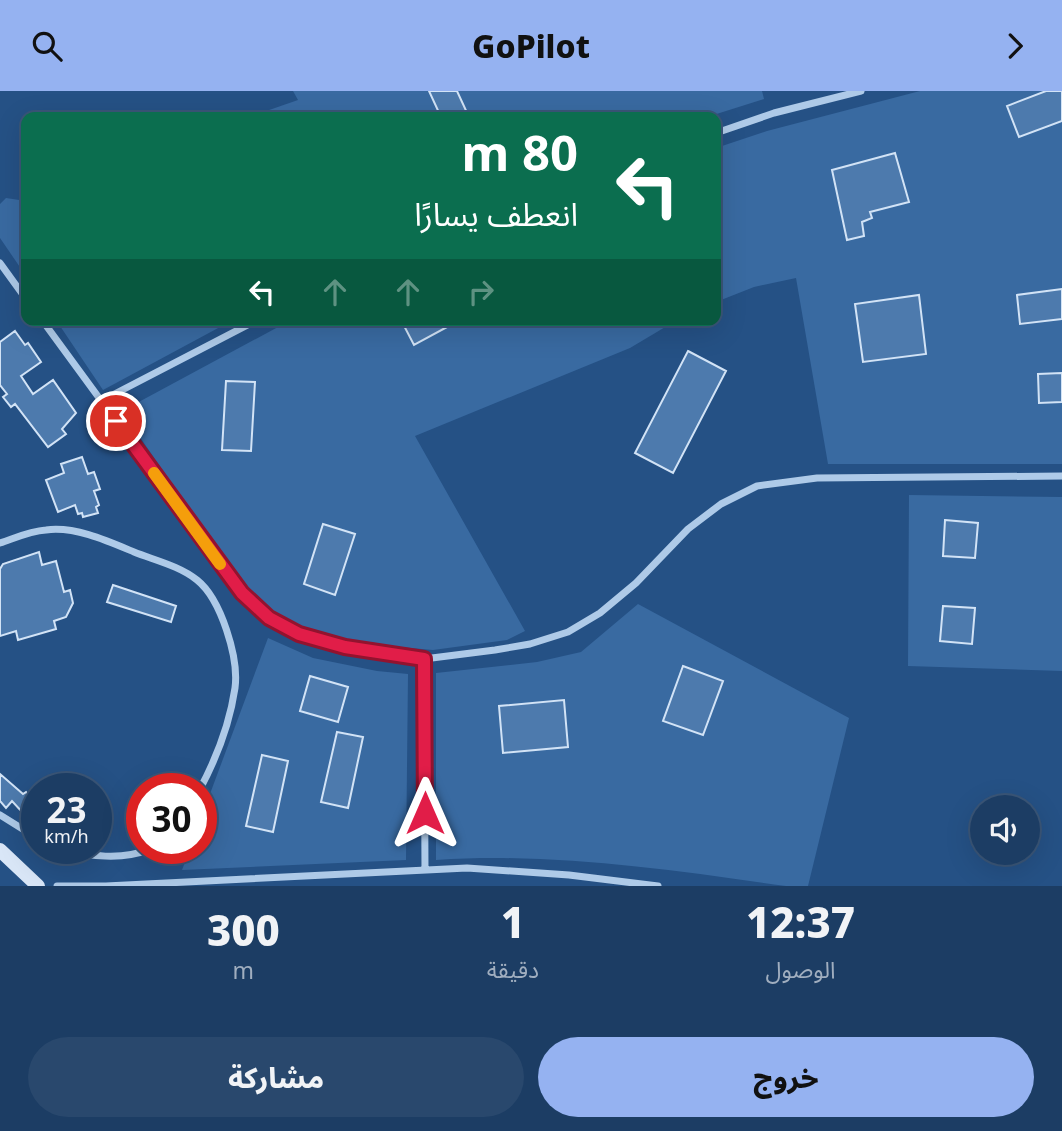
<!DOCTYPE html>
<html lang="ar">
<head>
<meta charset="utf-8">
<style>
	:root { --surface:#1c3d64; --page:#29486d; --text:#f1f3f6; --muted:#a0aebf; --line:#3a5678; --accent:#95b2f1 }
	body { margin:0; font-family:"Noto Sans","Noto Sans Arabic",sans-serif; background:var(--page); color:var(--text); direction:rtl; height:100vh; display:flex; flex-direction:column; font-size:26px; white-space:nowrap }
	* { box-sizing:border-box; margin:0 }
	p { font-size:23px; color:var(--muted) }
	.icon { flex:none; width:38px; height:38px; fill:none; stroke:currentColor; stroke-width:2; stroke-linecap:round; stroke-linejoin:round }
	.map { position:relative; height:795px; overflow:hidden; direction:ltr }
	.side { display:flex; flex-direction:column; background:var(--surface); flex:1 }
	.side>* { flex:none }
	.guide { position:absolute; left:21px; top:21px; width:700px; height:214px; border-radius:14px; box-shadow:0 7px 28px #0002,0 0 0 2px var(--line); direction:rtl; background:#0b6e4f; color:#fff; overflow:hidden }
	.buttons { position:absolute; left:970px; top:704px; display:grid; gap:14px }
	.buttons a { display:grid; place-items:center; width:70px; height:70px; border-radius:50%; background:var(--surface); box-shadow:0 7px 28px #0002,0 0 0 2px var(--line); font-size:35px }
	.speed { position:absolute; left:21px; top:682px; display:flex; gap:14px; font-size:35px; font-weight:700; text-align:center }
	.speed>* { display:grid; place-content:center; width:91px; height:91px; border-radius:50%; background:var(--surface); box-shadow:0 7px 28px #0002,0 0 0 2px var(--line); line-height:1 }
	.speed small { font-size:18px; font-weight:400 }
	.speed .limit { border:10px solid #d22; background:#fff; color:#111 }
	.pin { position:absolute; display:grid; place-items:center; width:60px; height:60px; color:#fff; margin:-30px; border:4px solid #fff; border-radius:50%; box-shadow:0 2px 7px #0007 }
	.me { position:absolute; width:77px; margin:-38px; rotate:0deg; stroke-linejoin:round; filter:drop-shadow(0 0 5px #0008) }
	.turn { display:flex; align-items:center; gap:24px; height:147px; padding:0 28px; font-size:32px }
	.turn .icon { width:91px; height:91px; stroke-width:2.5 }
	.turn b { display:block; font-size:49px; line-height:60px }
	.lanes { display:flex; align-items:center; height:66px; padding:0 28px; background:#0003; justify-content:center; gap:35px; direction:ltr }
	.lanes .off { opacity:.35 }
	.eta { display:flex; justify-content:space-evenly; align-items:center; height:119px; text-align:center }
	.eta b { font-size:42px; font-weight:800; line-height:49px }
	.button { display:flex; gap:14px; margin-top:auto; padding:14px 28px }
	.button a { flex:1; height:80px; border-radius:42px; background:var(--accent); color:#111; font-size:28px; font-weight:800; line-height:80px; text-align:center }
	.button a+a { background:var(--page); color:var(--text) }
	header { display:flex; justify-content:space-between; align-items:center; height:91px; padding:0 28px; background:var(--accent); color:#111; font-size:32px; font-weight:800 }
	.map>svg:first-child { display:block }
	.green { fill:#396aa1 }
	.building { fill:#4d7aad; stroke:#d2e3f6; stroke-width:2 }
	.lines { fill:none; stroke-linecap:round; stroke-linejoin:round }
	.street { stroke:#aecae8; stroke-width:7 }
	.secondary { stroke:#d9e6f7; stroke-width:14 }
	.route-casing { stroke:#92132f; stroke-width:18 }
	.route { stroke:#e11d48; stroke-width:12 }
	.slow { stroke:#f59e0b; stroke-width:12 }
</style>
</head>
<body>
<header><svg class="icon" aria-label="forward" viewBox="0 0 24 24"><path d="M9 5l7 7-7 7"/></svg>GoPilot<svg class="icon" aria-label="search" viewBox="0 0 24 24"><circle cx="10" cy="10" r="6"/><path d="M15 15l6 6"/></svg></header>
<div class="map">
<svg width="1062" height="795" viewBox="0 0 1062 795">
	<rect width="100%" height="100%" fill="#255185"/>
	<!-- green -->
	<path class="green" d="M293,0H762L764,8L707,26H249L298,9Z
		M920,0H1062V373H828L796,187L754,196L716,211V57L767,40Z
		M6,107L26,110V185L0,147V113Z
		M56,229H233L103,299Z
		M291,229H677L630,257L415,345L525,540L507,549L433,559L377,554L306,540L266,521L231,479L122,320Z
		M909,404L1062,406V580L908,575Z
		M638,513L849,627L808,795H786C670,779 553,761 436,769V582L537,571L581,561Z
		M268,547L313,567L377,580L408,583L406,769L182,779L190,758H201V727Z"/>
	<!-- building -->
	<path class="building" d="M429,0H457L469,26H441Z
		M1046,0H1062V30L1019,46L1007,15Z
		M895,62L909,111L870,121L872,127L862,131L864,145L847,149L832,79Z
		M1062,198V228L1020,233L1017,204Z
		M919,204L926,263L863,271L855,213Z
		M401,229H460L414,254Z
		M15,240L25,254L28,252L41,271L21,285L33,303L53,289L76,322L62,338L66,343L48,356L15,313L11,316L3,306L7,303L0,294V251Z
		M688,260L726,280L673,382L635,362Z
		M1062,282V311L1039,312L1038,283Z
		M226,290L255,291L251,360L222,359Z
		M82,366L88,383L94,381L100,398L94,400L99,414L96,416L98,422L83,426L82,422L78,423L75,414L58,421L46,389L64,382L61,373Z
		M945,429L978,432L975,467L943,465Z
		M323,433L355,443L335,504L304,493Z
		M39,461L42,474L56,470L64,501L70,499L73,512L66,526L54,530L56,538L18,549L16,540L0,545V478L3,473Z
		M113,494L176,515L171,531L107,511Z
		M943,515L975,517L972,553L940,550Z
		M683,575L723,590L703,644L663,630Z
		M310,585L348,596L338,631L300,620Z
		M564,609L568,656L503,662L499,615Z
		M337,641L363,646L348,717L321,711Z
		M262,664L288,670L273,741L246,735Z
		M0,683L23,703L26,701L31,707L37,698V729L26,719L23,722L12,710L6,717L0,710Z"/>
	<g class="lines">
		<!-- street -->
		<path class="street" d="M716,42L774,22L861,0
			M0,172L26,208
			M42,229L242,502L269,527L299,543L345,556L424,568L495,559L530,553L568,541L600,522L636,492L688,438L721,413L757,395L817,387L1062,385
			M101,310L257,229
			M0,452C15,447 30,440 46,439C75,435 108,450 134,461C154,469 180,475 197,489C221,508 239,567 235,597C230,631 216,668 200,698
			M424,568L425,778
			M0,724L37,747
			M60,758C90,765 121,770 150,758
			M57,795H106L467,777L569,784L658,795"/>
		<!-- secondary -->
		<path class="secondary" d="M0,759L38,795"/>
	</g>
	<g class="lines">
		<defs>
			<path id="route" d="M116,330L242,502L269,527L299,543L345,556L424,568L425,722"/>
		</defs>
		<!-- route casing -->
		<use href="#route" class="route-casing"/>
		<!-- route -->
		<use href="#route" class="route"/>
		<!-- slow -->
		<path class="slow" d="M154,382L220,473"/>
	</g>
</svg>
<div class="buttons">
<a><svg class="icon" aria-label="sound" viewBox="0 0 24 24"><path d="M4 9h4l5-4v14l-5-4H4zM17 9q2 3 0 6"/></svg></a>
</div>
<div class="speed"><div>23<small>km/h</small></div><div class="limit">30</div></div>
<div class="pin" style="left:116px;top:330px;background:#d93025"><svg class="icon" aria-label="arrive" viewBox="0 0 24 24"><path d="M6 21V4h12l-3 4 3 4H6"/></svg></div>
<svg class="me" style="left:425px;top:722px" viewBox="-20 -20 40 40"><path d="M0-17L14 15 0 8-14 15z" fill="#e11d48" stroke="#fff" stroke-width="4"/></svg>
<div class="guide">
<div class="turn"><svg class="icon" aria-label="left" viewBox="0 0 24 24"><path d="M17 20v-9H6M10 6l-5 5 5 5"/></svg><div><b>80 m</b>انعطف يسارًا</div></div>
<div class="lanes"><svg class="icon" aria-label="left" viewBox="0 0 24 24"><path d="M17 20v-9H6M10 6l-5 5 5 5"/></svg><svg class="icon off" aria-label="ahead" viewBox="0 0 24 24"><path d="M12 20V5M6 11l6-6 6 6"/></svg><svg class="icon off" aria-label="ahead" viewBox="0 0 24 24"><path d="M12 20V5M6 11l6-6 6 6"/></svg><svg class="icon off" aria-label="right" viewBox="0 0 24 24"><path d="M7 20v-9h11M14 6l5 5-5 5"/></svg></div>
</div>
</div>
<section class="side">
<div class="eta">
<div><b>12:37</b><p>الوصول</p></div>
<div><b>1</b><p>دقيقة</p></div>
<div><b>300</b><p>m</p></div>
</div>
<div class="button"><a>خروج</a><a>مشاركة</a></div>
</section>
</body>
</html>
